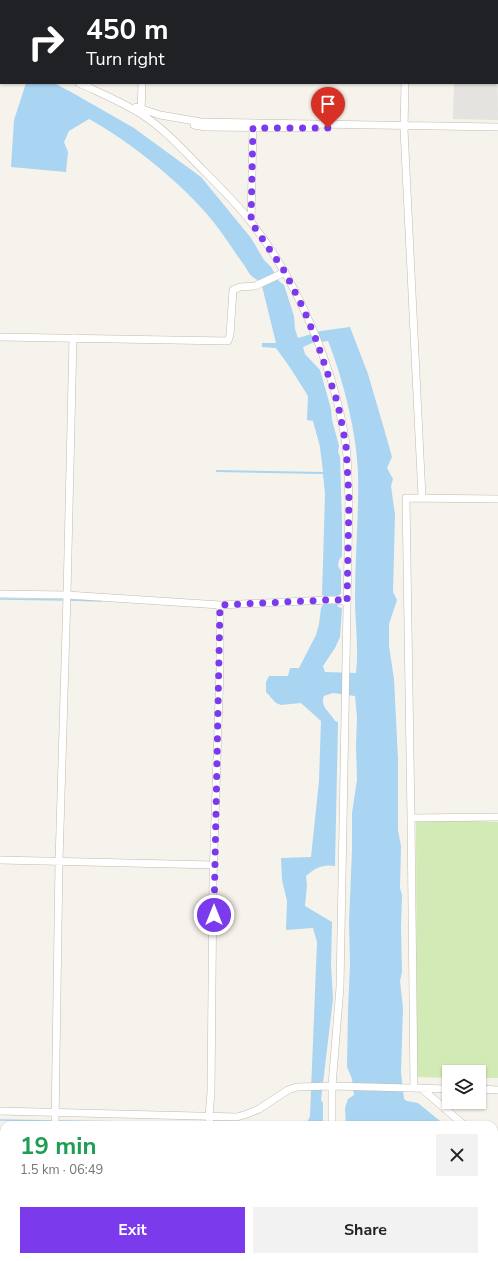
<!DOCTYPE html>
<html lang="en">
<head>
<meta charset="utf-8">
<style>
	:root { --surface:#fff; --page:#f2f2f2; --text:#202124; --muted:#757577; --accent:#7c3aed }
	body { margin:0; font-family:"Nunito Sans",sans-serif; background:var(--page); color:var(--text); height:100vh; display:flex; flex-direction:column; font-size:15px; white-space:nowrap }
	* { box-sizing:border-box; margin:0 }
	p { font-size:13px; color:var(--muted) }
	.icon { flex:none; width:22px; height:22px; fill:none; stroke:currentColor; stroke-width:2; stroke-linecap:round; stroke-linejoin:round }
	.map { position:relative; flex:1; overflow:hidden }
	.panel { position:absolute; left:0px; top:1121px; width:498px; height:140px; display:flex; flex-direction:column; background:var(--surface); border-radius:12px 12px 0 0; box-shadow:0 1px 3px #0004 }
	.panel>* { flex:none }
	.banner { position:absolute; left:0px; top:0px; width:498px; height:84px; box-shadow:0 1px 3px #0004; background:#202124; color:#fff; overflow:hidden }
	.controls { position:absolute; left:442px; top:1065px; display:grid; gap:8px }
	.controls a { display:grid; place-items:center; width:44px; height:44px; border-radius:0px; background:var(--surface); box-shadow:0 1px 3px #0004; font-size:20px }
	.pin { position:absolute; display:grid; place-items:center; width:34px; height:34px; color:#fff; margin:-41px -17px; border-radius:50% 50% 50% 0; rotate:-45deg; box-shadow:0 0 4px #0007 }
	.pin .icon { rotate:45deg }
	.me { position:absolute; width:44px; margin:-22px; rotate:0deg; stroke-linejoin:round; filter:drop-shadow(0 0 3px #0008) }
	.turn { display:flex; align-items:center; gap:14px; height:84px; padding:0 20px; font-size:18px }
	.turn .icon { width:52px; height:52px; stroke-width:2.5 }
	.turn b { display:block; font-size:28px; line-height:34px }
	.round { display:grid; place-items:center; flex:none; width:42px; height:42px; border-radius:0px; background:var(--page) }
	.overview { display:flex; align-items:center; justify-content:space-between; height:68px; padding:0 20px }
	h1 { font-size:24px; font-weight:700; line-height:30px; color:#1e9e55 }
	.action { display:flex; gap:8px; margin-top:auto; padding:8px 20px }
	.action a { flex:1; height:46px; border-radius:0px; background:var(--accent); color:#fff; font-size:16px; font-weight:700; line-height:46px; text-align:center }
	.action a+a { background:var(--page); color:var(--text) }
	.map>svg:first-child { display:block }
	.green { fill:#d2eab5 }
	.parking { fill:#e5e3e0 }
	.water { fill:#a9d4f2; fill-rule:evenodd }
	.lines { fill:none; stroke-linecap:round; stroke-linejoin:round }
	.stream { stroke:#a9d4f2; stroke-width:1.5 }
	.minor-casing { stroke:#c2bbae; stroke-width:8 }
	.minor { stroke:#fff; stroke-width:7 }
	.route { stroke:#7c3aed; stroke-width:7; stroke-dasharray:0 12.6 }
</style>
</head>
<body>
<div class="map">
<svg width="498" height="1261" viewBox="0 0 498 1261">
	<rect width="100%" height="100%" fill="#f6f3ec"/>
	<!-- green -->
	<path class="green" d="M416,819L498,822V1078H479V1072H449V1078L417,1077Z"/>
	<!-- parking -->
	<path class="parking" d="M497,48L498,120L453,119L454,83H453H497Z"/>
	<!-- water -->
	<path class="water" d="M26,83H54L71,92L134,128L201,177L251,238L264,260L271,267L279,281L284,285L294,316L295,329L298,338L321,331L350,327L368,374L387,439L392,457L387,468L393,479L391,486L395,515L393,592L397,600L389,624V646L394,679L398,759V830L401,846L400,888L402,895L401,927L402,972L400,981L403,1008L401,1072L404,1099L407,1101L418,1103L445,1125H346L345,1108L348,1099L354,1095L352,1079L347,1067L348,1009L350,965L349,922L352,850V813L357,780L356,746L357,717L355,696L333,693L324,696C319,706 331,713 335,721L338,722L335,866C323,864 315,868 306,876L307,885L305,906L332,922L331,965L333,999L321,1100L323,1103V1125H268L269,1121L307,1123L310,1116L317,942L313,928L286,930L287,901L282,880L281,858L311,857L319,781L321,721L301,703L281,705L276,703L266,692V682L269,676H288L290,668H299L316,635L319,624L321,608L327,597L322,595L325,494L323,474L216,472V470L323,472L320,447L313,421L307,420L308,396L289,366L276,348L262,347V343H276L262,286C257,277 252,280 246,268C233,250 221,230 206,213C177,180 128,140 89,119L69,131L64,142L68,152L66,172L11,167L14,120ZM328,341C343,379 357,433 358,474C359,515 355,556 355,598C355,623 359,648 356,673L325,672L323,666L335,648L340,637L342,608L338,607L337,596L341,594V571L338,566L339,560L342,556V523L340,457L338,452L339,446L332,420L331,409L320,370L305,354L303,347L312,343Z
		M494,1146H498V1200H494Z
		M291,1257H321L320,1261H290Z"/>
	<g class="lines">
		<!-- stream -->
		<path class="stream" d="M0,57H1
			M0,599L65,600
			M69,600L101,601
			M311,604H319
			M0,1120L52,1121
			M58,1121L208,1123
			M212,1123L266,1124
			M0,1147H4"/>
		<defs>
			<path id="minor" d="M145,1V0
				M406,1V0
				M0,37H1
				M0,43L1,44
				M79,83C100,93 122,102 141,114C165,129 184,151 204,171C220,187 237,204 251,222C298,282 335,369 346,445C348,463 348,481 349,499L340,987L332,1086V1125
				M405,83L404,129L422,497
				M136,107L160,115L201,122L498,127
				M141,113L142,83
				M194,125L206,127L316,128
				M251,222L253,128
				M0,337L228,341L230,335L233,290L240,287L255,286L285,272
				M0,594L67,595L220,605L327,600H338L347,602
				M411,818L498,817
				M0,860L214,865
				M414,1088L411,818L406,498L498,499
				M421,1088L464,1125
				M479,1089L498,1090
				M0,1111L237,1117L247,1114L259,1109L288,1090L297,1087L332,1086L449,1089
				M55,1125L59,862L67,595L73,338
				M210,1125L209,1116L211,1092L213,878L220,668V605
				M494,1134H498
				M52,1261L53,1257
				M132,1261V1257
				M211,1261V1257
				M329,1261H341"/>
		</defs>
		<!-- minor casing -->
		<use href="#minor" class="minor-casing"/>
		<!-- minor -->
		<use href="#minor" class="minor"/>
	</g>
	<g class="lines">
		<!-- route -->
		<path class="route" d="M214,915L220,605L327,600H338L347,602L349,499L346,445L338,404L317,342L304,310L285,272L251,222L253,128H328"/>
	</g>
</svg>
<div class="controls">
<a><svg class="icon" aria-label="layers" viewBox="0 0 24 24"><path d="M12 4l9 5-9 5-9-5zM3 14l9 5 9-5"/></svg></a>
</div>
<div class="pin" style="left:328px;top:128px;background:#d93025"><svg class="icon" aria-label="arrive" viewBox="0 0 24 24"><path d="M6 21V4h12l-3 4 3 4H6"/></svg></div>
<svg class="me" style="left:214px;top:915px" viewBox="-20 -20 40 40"><circle r="17" fill="#7c3aed" stroke="#fff" stroke-width="3"/><path d="M0-11L8 9 0 5-8 9z" fill="#fff"/></svg>
<div class="banner">
<div class="turn"><svg class="icon" aria-label="right" viewBox="0 0 24 24"><path d="M7 20v-9h11M14 6l5 5-5 5"/></svg><div><b>450 m</b>Turn right</div></div>
</div>
<section class="panel">
<div class="overview"><div><h1>19 min</h1><p>1.5 km · 06:49</p></div><a class="round"><svg class="icon" aria-label="close" viewBox="0 0 24 24"><path d="M6 6l12 12M18 6L6 18"/></svg></a></div>
<div class="action"><a>Exit</a><a>Share</a></div>
</section>
</div>
</body>
</html>
